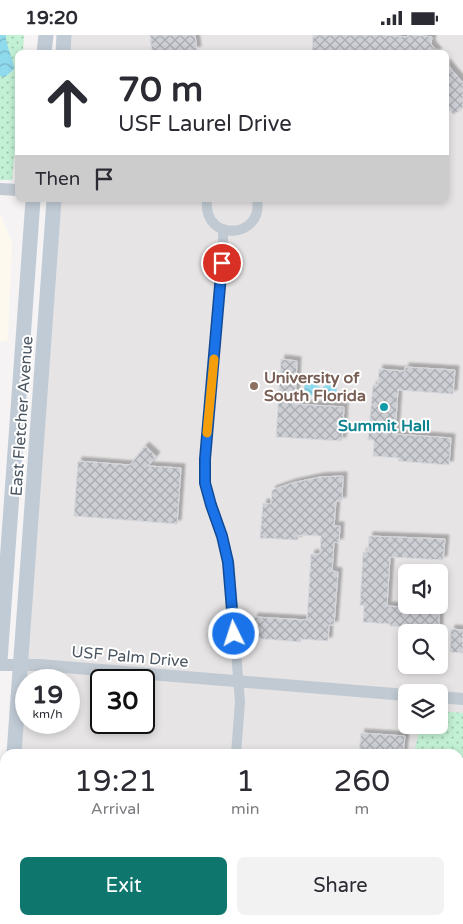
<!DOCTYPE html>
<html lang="en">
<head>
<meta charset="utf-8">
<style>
	:root { --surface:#fff; --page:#f2f2f3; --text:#2b2b33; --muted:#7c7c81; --accent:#0f766e }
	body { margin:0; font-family:"Varela Round",sans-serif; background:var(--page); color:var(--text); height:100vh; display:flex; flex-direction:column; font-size:19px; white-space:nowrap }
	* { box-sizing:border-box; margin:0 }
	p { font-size:16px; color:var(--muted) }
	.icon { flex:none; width:28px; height:28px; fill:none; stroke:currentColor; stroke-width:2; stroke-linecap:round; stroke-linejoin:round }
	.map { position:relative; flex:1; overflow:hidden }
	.drawer { position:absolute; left:0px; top:714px; width:464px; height:176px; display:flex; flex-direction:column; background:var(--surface); border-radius:15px 15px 0 0; box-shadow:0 2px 8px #0003 }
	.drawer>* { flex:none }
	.banner { position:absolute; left:15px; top:15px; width:434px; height:152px; border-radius:8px; box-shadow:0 2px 8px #0003; background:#fff; color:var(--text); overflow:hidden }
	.tools { position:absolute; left:398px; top:529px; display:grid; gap:10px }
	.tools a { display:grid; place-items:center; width:50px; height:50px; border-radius:8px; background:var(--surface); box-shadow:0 2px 8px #0003; font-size:25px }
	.speed { position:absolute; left:15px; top:634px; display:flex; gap:10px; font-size:25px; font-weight:700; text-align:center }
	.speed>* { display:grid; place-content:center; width:65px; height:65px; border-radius:50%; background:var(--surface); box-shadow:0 2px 8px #0003; line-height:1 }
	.speed small { font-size:12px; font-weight:400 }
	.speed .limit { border:2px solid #111; border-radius:8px; background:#fff; color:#111 }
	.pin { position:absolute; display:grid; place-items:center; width:42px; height:42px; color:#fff; margin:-21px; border:2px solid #fff; border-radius:50%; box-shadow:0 1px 5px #0007 }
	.me { position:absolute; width:55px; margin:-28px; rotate:356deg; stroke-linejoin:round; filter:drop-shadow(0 0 4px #0008) }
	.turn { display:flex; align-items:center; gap:18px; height:105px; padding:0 20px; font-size:22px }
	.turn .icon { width:65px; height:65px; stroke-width:2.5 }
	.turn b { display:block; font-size:35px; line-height:42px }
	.then { display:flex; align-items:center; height:48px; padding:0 20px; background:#0003; gap:10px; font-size:19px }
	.eta { display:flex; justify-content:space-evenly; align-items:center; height:85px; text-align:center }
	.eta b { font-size:30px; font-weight:600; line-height:35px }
	.action { display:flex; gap:10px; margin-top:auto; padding:10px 20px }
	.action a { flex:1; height:58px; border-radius:8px; background:var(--accent); color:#fff; font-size:20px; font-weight:600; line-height:58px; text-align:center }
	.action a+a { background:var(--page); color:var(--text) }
	.status { display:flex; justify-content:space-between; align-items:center; height:35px; padding:0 25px; background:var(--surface); direction:ltr }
	.status svg { height:14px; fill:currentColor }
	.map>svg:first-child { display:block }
	.commercial { fill:#fdf9ef }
	.education { fill:#e6e4e5; fill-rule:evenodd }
	.grass { fill:url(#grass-dots) }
	.water { fill:url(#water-waves) }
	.building { fill:url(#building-cross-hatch); stroke:#d7d9de; filter:url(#shadow) }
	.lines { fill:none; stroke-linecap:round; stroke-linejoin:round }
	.minor { stroke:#c1cad2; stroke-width:10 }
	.tertiary { stroke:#c1cad2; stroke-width:12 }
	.secondary { stroke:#c1cbd6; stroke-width:15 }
	.route-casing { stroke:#114b97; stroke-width:12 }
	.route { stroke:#1a73e8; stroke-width:9 }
	.slow { stroke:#f59e0b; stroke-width:9 }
	.education-dot { fill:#8d6e63; stroke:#fff; stroke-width:2 }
	.culture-dot { fill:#0f9aa8; stroke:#fff; stroke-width:2 }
	.labels { text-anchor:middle; stroke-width:4; stroke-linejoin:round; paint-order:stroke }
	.education-label { font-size:16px; font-weight:bold; fill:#785e54; stroke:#fff; text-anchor:start }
	.street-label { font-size:16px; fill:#4a5661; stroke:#fff }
	.culture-label { font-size:16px; font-weight:bold; fill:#0d838f; stroke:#fff }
</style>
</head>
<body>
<div class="status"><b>19:20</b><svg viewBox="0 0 49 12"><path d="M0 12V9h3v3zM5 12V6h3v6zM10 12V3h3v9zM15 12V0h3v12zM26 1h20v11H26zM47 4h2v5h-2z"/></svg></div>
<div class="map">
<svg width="463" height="889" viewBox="0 0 463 889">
	<defs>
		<pattern id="grass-dots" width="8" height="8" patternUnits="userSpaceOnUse" patternTransform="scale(1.25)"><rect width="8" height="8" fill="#c3f1d5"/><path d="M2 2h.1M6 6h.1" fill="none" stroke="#a0c6b0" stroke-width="1.8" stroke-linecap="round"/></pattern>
		<pattern id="water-waves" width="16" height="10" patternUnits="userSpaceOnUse" patternTransform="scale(1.25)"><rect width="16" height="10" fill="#90daee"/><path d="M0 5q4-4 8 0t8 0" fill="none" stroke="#78b4c4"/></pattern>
		<pattern id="building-cross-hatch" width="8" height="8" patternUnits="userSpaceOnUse" patternTransform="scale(1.25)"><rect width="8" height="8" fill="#cdcfd5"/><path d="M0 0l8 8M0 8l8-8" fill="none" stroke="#a8abb0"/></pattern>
		<filter id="shadow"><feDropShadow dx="4" dy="-4" stdDeviation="1" flood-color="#0004"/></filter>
	</defs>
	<rect width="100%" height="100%" fill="#f5f3f3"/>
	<!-- commercial -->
	<path class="commercial" d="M0,178L12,208L8,305L0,307Z"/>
	<!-- education -->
	<path class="education" d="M70,0H463V889H6L7,885H459V719H18L58,165H446V18L69,17ZM406,538H439V570H406ZM406,598H439V630H406ZM26,645H69V688H26ZM101,645H144V688H101ZM406,658H439V690H406Z"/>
	<!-- grass -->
	<path class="grass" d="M0,0H24L23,17L18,18V83L12,145H0Z
		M439,676L463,678V814H459V719H414L420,690H439Z"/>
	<!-- water -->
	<path class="water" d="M0,0H6C5,9 13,22 14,34L5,42L0,41Z
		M305,339L315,341L317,343L318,351L321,353L325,351L328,346L337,349L336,362L304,360Z"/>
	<!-- building -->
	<path class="building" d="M150,0H195L197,15L177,18H152Z
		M313,0H384L408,2V0H416L432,2L431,9L438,18H312Z
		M446,28L463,48V72L454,80L446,71Z
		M281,324L297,326L295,369L344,372L342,406L276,402Z
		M405,332L455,335L453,359L398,355L395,399L451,403L449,430L398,426L399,423L373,421L374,405H368L373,350H378L379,334L405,336Z
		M145,411L156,421L148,431L181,433L177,489L74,481L78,426L130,430Z
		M343,441L342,466H336L334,491H340L339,508L334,507L332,536L338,537L334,590H329L328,606L301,604V607L252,603L254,582L307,585L311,519H320L321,501L298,500V505L260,503L263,468L271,469L272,455L292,448L320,442Z
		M369,501L445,504L443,525L390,522L387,571L439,574V594L390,591V589L363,587L364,571L360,570L363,517H368Z
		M451,594L463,595V618L450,617Z
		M361,698L405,701L403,719H359Z"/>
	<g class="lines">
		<!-- minor -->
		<path class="minor" d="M207,165C203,209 264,203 257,165
			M223,194V211L205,424V448L211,470L222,501L229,527L240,667L236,719
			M223,889V885"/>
		<!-- tertiary -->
		<path class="tertiary" d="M0,154L18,155
			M0,630H40L406,660
			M439,662L463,664
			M0,741L5,742"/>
		<!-- secondary -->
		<path class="secondary" d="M44,18L46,0
			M63,18L64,0
			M0,626L33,165
			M14,719L54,165
			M1,889L5,833"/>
	</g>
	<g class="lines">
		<defs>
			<path id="route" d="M222,228L205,424V448L211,470L222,501L228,527L234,599"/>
		</defs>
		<!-- route casing -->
		<use href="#route" class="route-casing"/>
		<!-- route -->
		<use href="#route" class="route"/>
		<!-- slow -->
		<path class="slow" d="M207,398L214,324"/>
	</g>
	<!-- markers -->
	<circle class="education-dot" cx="254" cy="351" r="5"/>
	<circle class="culture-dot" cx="384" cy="372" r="5"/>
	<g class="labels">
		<!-- education labels -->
		<g class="education-label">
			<text x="264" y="348">University of<tspan x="264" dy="18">South Florida</tspan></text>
		</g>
		<!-- street labels -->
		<g class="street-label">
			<text transform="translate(21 381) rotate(-86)" y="6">East Fletcher Avenue</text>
			<text transform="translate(130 621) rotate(5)" y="6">USF Palm Drive</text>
		</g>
		<!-- culture labels -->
		<g class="culture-label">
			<text x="384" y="396">Summit Hall</text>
		</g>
	</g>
</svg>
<div class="tools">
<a><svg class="icon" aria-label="sound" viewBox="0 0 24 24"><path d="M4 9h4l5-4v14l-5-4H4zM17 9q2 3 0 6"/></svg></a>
<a><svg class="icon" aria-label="search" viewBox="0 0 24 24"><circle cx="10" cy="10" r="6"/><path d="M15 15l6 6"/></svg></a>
<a><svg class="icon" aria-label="layers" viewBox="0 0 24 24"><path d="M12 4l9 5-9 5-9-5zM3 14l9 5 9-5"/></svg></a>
</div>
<div class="speed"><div>19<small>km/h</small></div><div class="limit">30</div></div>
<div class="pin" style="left:222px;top:228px;background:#d93025"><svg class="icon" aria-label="arrive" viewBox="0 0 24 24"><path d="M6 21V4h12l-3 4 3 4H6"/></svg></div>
<svg class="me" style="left:234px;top:599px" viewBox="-20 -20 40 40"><circle r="17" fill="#1a73e8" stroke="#fff" stroke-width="3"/><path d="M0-11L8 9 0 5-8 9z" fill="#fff"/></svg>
<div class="banner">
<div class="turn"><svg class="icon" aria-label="ahead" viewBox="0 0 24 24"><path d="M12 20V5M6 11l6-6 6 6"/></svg><div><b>70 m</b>USF Laurel Drive</div></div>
<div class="then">Then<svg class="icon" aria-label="arrive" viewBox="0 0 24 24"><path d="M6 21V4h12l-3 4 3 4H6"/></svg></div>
</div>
<section class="drawer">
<div class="eta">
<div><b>19:21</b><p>Arrival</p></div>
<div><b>1</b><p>min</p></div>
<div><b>260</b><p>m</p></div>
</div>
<div class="action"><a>Exit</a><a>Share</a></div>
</section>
</div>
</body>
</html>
